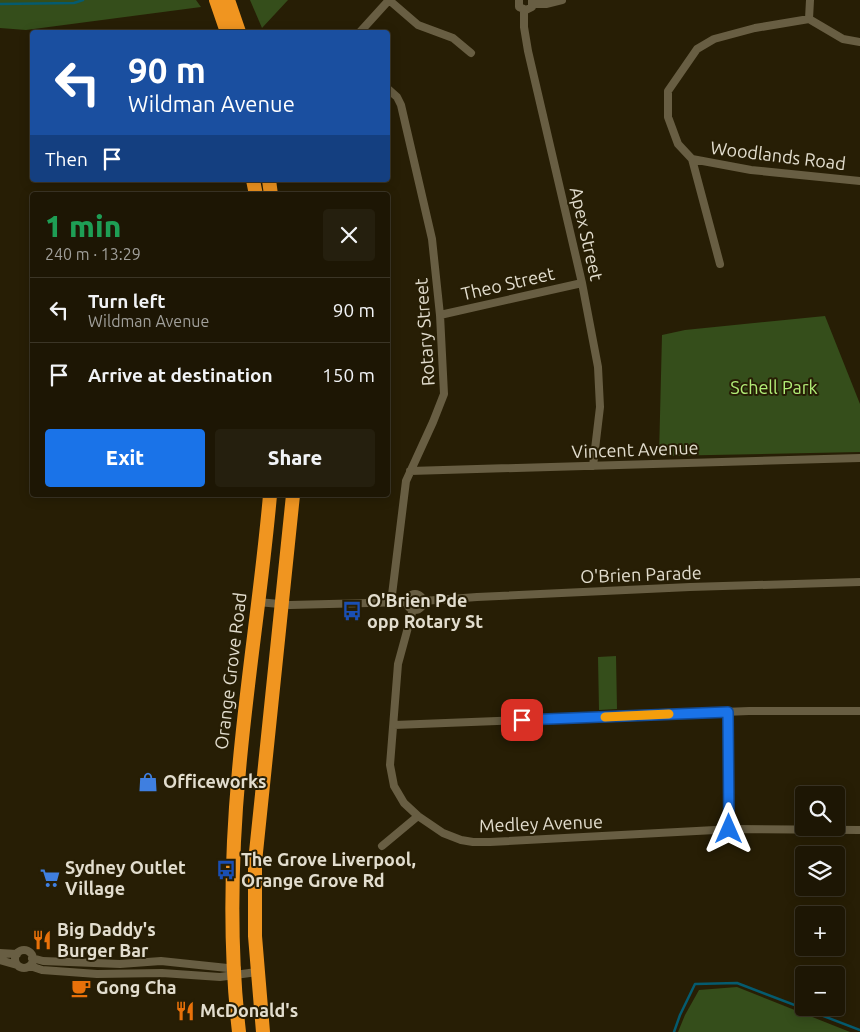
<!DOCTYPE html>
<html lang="en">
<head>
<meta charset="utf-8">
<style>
	:root { --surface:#1d1604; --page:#251f0e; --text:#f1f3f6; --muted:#a09f9a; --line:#3b3526; --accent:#1a73e8 }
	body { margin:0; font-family:Ubuntu,sans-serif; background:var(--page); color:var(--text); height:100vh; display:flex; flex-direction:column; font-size:19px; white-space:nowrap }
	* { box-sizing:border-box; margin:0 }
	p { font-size:16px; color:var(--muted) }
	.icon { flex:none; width:28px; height:28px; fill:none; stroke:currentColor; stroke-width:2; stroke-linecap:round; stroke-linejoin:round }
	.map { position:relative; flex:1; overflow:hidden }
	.drawer { position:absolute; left:30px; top:192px; width:360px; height:305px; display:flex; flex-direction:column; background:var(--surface); border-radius:5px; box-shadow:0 2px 12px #0003,0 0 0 1px var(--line) }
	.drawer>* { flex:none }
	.hud { position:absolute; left:30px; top:30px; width:360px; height:152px; border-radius:5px; box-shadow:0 2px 12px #0003,0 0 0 1px var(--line); background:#1a4fa0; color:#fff; overflow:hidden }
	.fabs { position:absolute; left:795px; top:786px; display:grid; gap:10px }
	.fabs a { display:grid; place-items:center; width:50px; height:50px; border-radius:5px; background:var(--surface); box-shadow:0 2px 12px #0003,0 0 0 1px var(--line); font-size:25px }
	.pin { position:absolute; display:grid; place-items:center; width:42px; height:42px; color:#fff; margin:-21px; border-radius:10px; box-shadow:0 2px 8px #0006 }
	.me { position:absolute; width:55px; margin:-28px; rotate:0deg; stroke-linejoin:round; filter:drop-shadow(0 0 4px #0008) }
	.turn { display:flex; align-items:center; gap:18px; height:105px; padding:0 15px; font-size:22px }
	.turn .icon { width:65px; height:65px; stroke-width:2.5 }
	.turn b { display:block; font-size:35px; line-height:42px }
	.then { display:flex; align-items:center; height:48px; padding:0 15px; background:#0003; gap:10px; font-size:19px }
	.round { display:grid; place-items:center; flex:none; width:52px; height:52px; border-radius:5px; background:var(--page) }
	.overview { display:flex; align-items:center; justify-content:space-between; height:85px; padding:0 15px }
	h1 { font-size:30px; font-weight:800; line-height:38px; color:#1e9e55 }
	.button { display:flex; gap:10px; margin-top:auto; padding:10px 15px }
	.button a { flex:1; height:58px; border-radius:5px; background:var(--accent); color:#fff; font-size:20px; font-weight:800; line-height:58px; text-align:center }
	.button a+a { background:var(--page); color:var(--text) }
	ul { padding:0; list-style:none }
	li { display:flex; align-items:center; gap:15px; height:65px; padding:0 15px; border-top:1px solid var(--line) }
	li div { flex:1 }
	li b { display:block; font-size:19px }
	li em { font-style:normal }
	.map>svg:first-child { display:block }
	.green { fill:#354e1b }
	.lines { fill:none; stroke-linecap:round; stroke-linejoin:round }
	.stream { stroke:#055b6f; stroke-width:2.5 }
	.street { stroke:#685e43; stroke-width:8 }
	.highway { stroke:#f09520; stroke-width:14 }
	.route-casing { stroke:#114b97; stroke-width:12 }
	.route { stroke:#1a73e8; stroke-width:9 }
	.slow { stroke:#f59e0b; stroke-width:9 }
	.labels { text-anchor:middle; stroke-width:4; stroke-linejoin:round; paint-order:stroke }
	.street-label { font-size:18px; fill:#e2ddce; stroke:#271e05 }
	.park-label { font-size:18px; fill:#b2ed77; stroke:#271e05 }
	.poi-label { font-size:18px; font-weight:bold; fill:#e2ddce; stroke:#271e05; text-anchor:start }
</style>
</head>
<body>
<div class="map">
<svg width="860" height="1032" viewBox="0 0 860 1032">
	<rect width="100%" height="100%" fill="#271e05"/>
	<!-- green -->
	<path class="green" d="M0,0H196L201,7L26,30L0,28Z
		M250,0H288L262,28Z
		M825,316L860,404V452L659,456L662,335L685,330Z
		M616,656L617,709L599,710L598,657Z
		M737,987L850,1032H678L685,1015L699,990Z"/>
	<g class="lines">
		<!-- stream -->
		<path class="stream" d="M0,4L74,3L83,0
			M674,1032L680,1015L695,984L737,983L860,1030"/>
		<!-- street -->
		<path class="street" d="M389,0L418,25L453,38L471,53
			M519,0V7L526,10L532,7V0
			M533,4H546L562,0
			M524,10V27L528,51L582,283L598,367L600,407L593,466
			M809,19L810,0
			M360,32L389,0
			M860,42L843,39L809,19L755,28L714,39L697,49L668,91V117L678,144L692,159L751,170L860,181
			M388,89L397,97L401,105L432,239L440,315L444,394L433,422L406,481L391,603
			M692,159L720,264
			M440,315L582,283
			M410,471L860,458
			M407 602a8 8 0 1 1 16 0a8 8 0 1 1-16 0Z
			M423,601L477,597L690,587L860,582
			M258,602L290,605L407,602
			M413,609L398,664L390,765L394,786L404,803L418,816L443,833L461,840L473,842H490L734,829L860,830
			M729,712V829
			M394,725L749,711H860
			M382,846L418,816
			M15 959a9 9 0 1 1 18 0a9 9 0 1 1-18 0Z
			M0,953L17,954
			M32,958L43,961L120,964L161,961L237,969
			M0,960L17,965
			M30,966L42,970L97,974L162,973L220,977L257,972"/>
		<!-- highway -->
		<path class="highway" d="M216,0L227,32
			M228,0L239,32
			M253,180L256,195
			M269,180L271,195
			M239,1032C229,945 231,858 239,770C247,678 262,587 270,495
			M263,1032L255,936V862L293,495"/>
	</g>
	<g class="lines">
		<defs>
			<path id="route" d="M522,720L728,712L729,829"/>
		</defs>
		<!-- route casing -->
		<use href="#route" class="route-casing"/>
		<!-- route -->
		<use href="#route" class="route"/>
		<!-- slow -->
		<path class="slow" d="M605,717L669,714"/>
	</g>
	<!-- icons -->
	<defs>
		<symbol id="bus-bare" viewBox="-9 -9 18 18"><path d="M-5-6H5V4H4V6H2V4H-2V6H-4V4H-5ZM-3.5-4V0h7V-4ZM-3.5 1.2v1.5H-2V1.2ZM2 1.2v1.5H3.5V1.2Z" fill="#1a4fb4" stroke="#271e05" stroke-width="2.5" paint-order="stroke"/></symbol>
		<symbol id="shop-bare" viewBox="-9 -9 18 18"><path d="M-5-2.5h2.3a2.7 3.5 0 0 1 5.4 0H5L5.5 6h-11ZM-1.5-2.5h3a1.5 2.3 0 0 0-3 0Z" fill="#3f7fe0" stroke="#271e05" stroke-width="2.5" paint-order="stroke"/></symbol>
		<symbol id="supermarket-bare" viewBox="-9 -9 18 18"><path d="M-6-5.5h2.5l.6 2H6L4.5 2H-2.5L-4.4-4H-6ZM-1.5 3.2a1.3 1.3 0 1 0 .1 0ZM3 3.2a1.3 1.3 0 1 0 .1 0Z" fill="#3f7fe0" stroke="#271e05" stroke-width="2.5" paint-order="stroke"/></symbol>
		<symbol id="restaurant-bare" viewBox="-9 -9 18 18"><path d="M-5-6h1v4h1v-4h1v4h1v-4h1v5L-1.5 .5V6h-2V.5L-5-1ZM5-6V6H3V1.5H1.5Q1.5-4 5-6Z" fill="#e8710a" stroke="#271e05" stroke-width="2.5" paint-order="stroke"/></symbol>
		<symbol id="cafe-bare" viewBox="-9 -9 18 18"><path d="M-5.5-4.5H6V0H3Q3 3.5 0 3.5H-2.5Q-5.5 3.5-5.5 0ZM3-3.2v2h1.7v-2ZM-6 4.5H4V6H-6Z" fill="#e8710a" stroke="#271e05" stroke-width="2.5" paint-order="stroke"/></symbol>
	</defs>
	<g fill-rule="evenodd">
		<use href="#bus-bare" x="338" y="597" width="28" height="28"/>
		<use href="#shop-bare" x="134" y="768" width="28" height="28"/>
		<use href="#bus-bare" x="212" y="856" width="28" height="28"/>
		<use href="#supermarket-bare" x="36" y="864" width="28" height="28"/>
		<use href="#restaurant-bare" x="28" y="926" width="28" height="28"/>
		<use href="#cafe-bare" x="67" y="974" width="28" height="28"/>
		<use href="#restaurant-bare" x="171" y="997" width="28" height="28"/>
	</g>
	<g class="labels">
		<!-- street labels -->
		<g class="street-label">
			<text transform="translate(778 156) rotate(7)" y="6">Woodlands Road</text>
			<text transform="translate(586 234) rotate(77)" y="6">Apex Street</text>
			<text transform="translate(508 284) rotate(-13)" y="6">Theo Street</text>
			<text transform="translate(425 332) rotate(-94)" y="6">Rotary Street</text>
			<text transform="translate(635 450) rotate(-2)" y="6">Vincent Avenue</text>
			<text transform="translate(641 575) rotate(-2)" y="6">O'Brien Parade</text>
			<text transform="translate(231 671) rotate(-83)" y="6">Orange Grove Road</text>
			<text transform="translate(541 824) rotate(-2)" y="6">Medley Avenue</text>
		</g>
		<!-- park labels -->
		<g class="park-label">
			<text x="774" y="394">Schell Park</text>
		</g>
		<!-- poi labels -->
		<g class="poi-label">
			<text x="367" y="607">O'Brien Pde<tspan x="367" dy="21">opp Rotary St</tspan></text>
			<text x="163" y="788">Officeworks</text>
			<text x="241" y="866">The Grove Liverpool,<tspan x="241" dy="21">Orange Grove Rd</tspan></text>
			<text x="65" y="874">Sydney Outlet<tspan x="65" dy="21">Village</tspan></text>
			<text x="57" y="936">Big Daddy's<tspan x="57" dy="21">Burger Bar</tspan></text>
			<text x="96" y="994">Gong Cha</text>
			<text x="200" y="1017">McDonald's</text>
		</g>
	</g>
</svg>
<div class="fabs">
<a><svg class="icon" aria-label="search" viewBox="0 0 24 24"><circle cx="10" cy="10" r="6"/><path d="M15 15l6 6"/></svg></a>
<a><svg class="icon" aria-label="layers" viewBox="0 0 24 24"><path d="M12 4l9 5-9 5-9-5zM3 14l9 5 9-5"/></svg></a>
<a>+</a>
<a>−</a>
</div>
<div class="pin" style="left:522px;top:720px;background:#d93025"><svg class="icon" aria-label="arrive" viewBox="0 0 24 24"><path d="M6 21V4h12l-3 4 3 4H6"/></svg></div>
<svg class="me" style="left:729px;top:829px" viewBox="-20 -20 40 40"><path d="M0-17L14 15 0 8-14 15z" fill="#1a73e8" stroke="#fff" stroke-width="4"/></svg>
<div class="hud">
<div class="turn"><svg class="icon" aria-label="left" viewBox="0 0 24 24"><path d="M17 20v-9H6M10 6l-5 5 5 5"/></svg><div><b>90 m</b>Wildman Avenue</div></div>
<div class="then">Then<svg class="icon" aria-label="arrive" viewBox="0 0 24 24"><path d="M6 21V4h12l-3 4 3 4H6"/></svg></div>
</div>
<section class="drawer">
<div class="overview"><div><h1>1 min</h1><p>240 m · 13:29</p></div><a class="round"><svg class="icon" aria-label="close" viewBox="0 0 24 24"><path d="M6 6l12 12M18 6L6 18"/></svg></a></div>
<ul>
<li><svg class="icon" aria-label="left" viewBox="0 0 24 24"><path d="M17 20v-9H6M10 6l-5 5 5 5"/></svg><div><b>Turn left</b><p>Wildman Avenue</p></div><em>90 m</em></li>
<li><svg class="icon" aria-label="arrive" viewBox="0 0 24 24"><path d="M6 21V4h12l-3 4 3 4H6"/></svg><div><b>Arrive at destination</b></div><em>150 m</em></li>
</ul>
<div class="button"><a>Exit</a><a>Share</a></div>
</section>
</div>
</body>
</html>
